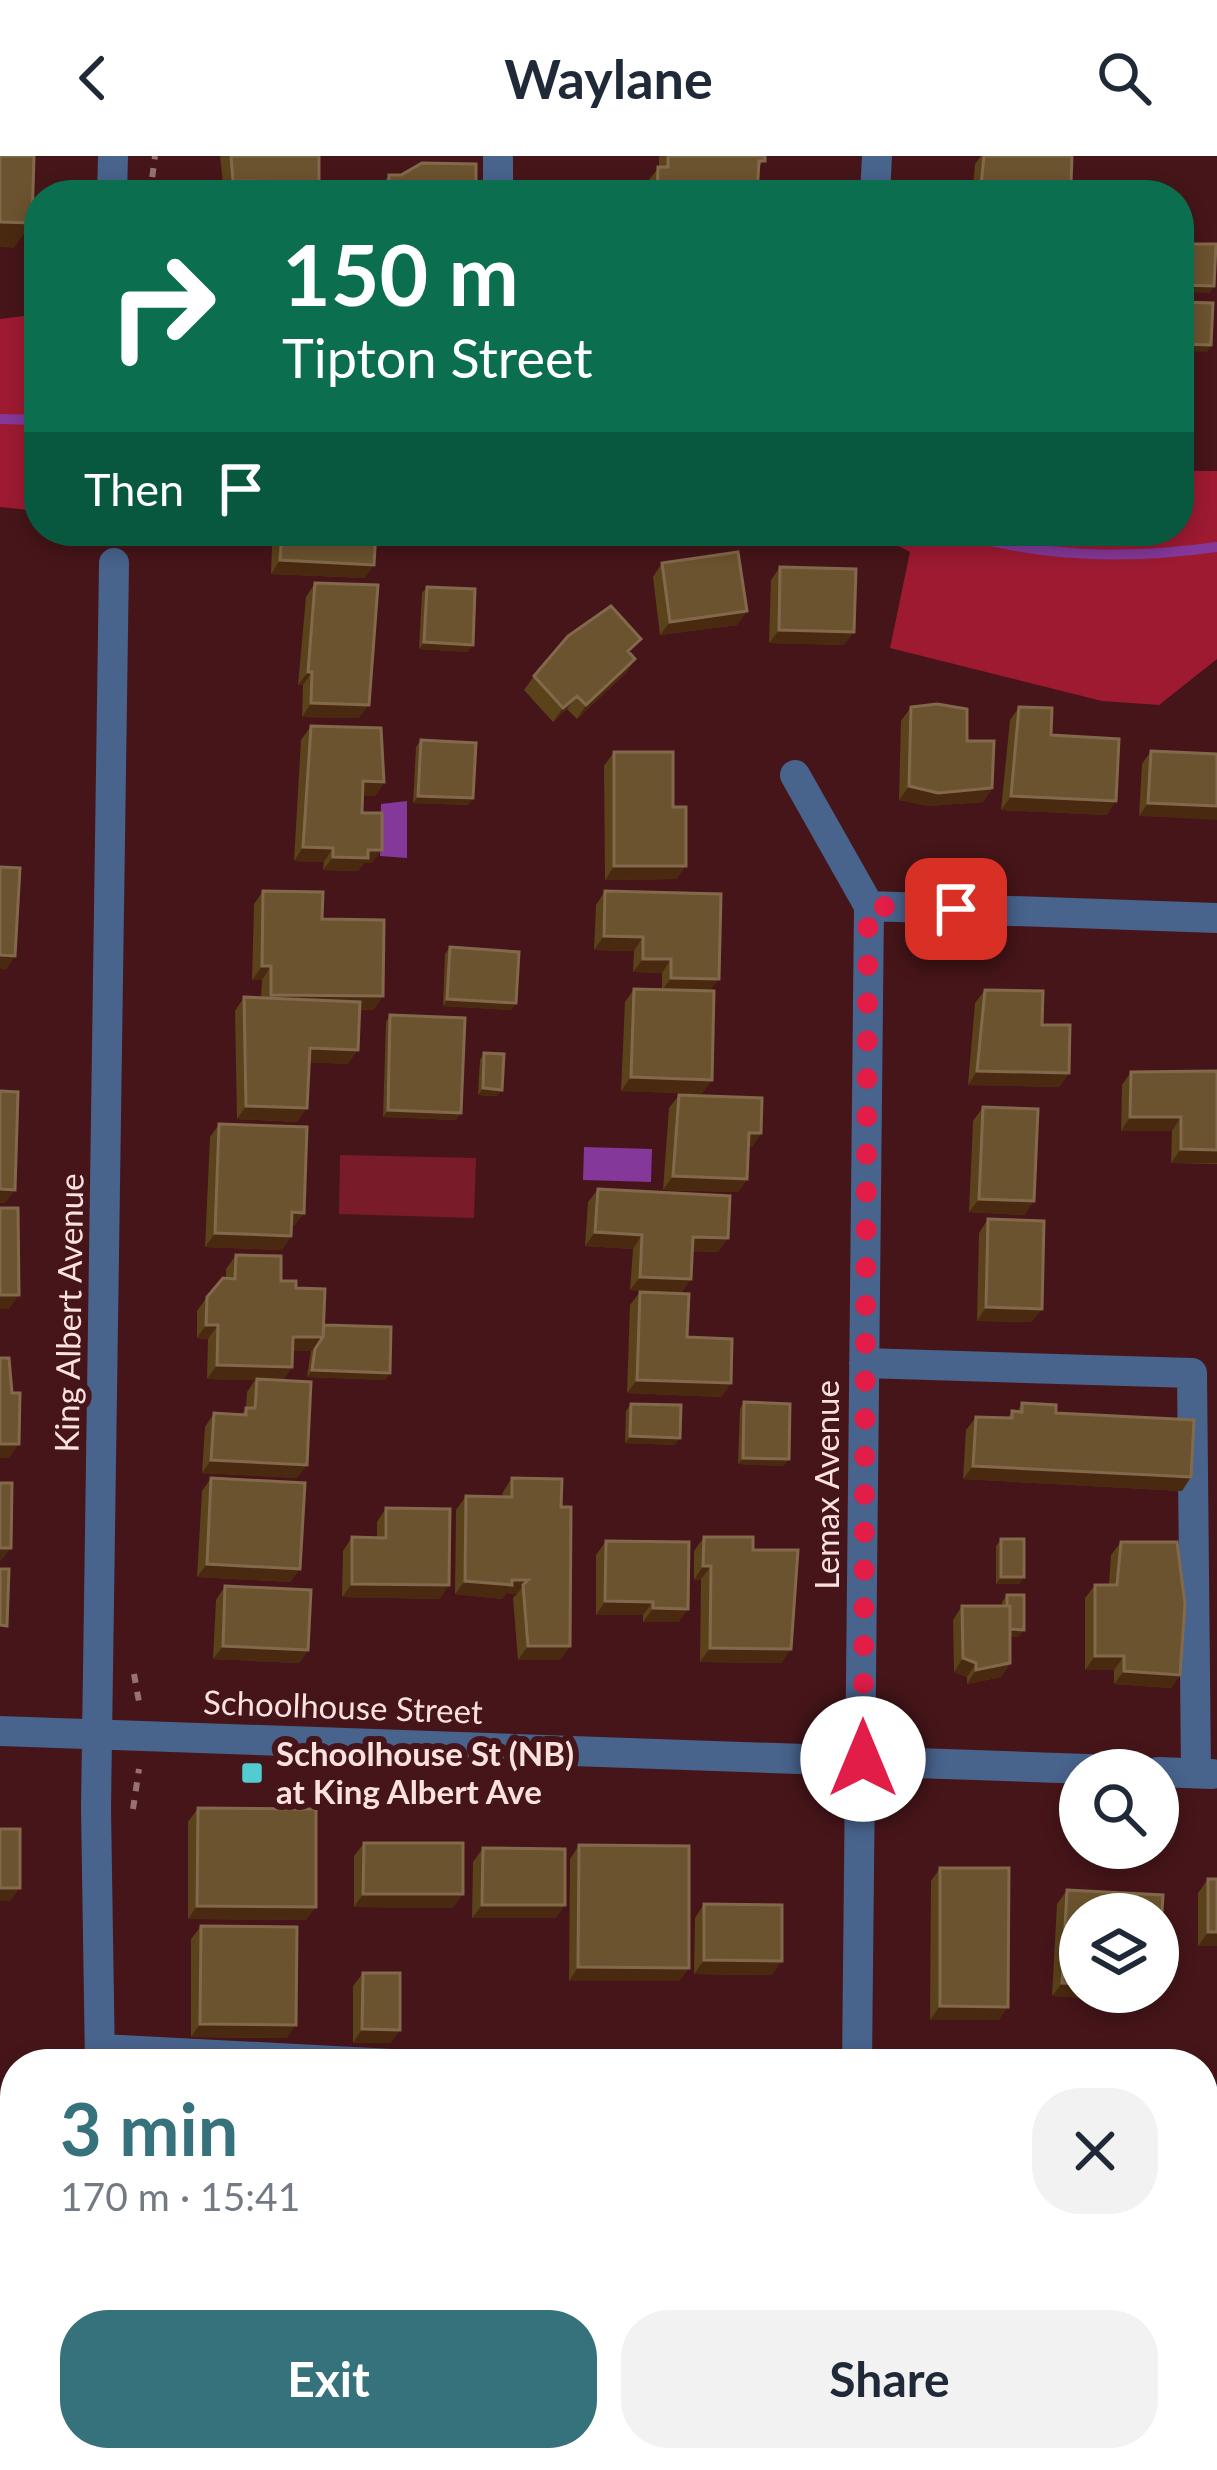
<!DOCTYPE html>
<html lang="en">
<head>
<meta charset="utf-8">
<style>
	:root { --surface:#fff; --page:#f2f2f3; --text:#1f2937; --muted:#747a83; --accent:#36727c }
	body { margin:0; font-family:Lato,sans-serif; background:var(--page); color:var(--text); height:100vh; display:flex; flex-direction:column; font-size:45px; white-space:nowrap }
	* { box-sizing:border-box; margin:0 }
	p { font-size:39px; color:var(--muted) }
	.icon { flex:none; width:66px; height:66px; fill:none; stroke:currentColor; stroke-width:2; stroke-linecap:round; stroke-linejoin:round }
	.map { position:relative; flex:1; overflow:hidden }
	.details { position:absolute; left:0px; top:1893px; width:1218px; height:423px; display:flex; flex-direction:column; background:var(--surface); border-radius:48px 48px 0 0; box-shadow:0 6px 18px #0003 }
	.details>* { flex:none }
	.top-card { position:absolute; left:24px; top:24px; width:1170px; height:366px; border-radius:48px; box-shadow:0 6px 18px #0003; background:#0b6e4f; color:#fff; overflow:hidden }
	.buttons { position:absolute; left:1059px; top:1593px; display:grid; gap:24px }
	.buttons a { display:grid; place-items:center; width:120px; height:120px; border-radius:50%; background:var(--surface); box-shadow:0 6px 18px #0003; font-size:60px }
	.pin { position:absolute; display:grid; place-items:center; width:102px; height:102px; color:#fff; margin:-51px; border-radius:24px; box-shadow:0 6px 18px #0006 }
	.me { position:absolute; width:132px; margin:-66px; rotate:0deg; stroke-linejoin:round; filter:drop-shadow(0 0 9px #0008) }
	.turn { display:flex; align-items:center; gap:42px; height:252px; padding:0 60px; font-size:54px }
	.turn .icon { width:156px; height:156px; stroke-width:2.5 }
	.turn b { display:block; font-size:84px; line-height:102px }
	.then { display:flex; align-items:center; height:114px; padding:0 60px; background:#0003; gap:24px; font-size:45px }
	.round { display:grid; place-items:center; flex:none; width:126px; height:126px; border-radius:48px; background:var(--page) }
	.overview { display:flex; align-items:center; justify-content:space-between; height:204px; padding:0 60px }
	h1 { font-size:72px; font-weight:700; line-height:90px; color:var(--accent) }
	.action { display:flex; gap:24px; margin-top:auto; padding:24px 60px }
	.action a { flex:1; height:138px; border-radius:48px; background:var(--accent); color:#fff; font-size:48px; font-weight:700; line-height:138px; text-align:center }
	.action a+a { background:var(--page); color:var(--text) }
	header { display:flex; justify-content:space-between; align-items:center; height:156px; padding:0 60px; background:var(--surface); font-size:54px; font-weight:700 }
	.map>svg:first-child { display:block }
	.green { fill:#791b28 }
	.forest { fill:#9d1a31 }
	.water { fill:#843899 }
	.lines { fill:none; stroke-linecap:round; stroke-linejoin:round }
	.stream { stroke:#843899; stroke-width:10 }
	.path { stroke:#977173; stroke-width:6; stroke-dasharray:9 9; stroke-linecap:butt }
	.minor { stroke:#48638c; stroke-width:30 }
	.wall { fill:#5a421a }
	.shaded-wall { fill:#4a2911 }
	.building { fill:#6c532f; stroke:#82694b; stroke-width:3 }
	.route { stroke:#e11d48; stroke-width:21; stroke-dasharray:0 37.8 }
	.poi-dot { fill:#52ccd0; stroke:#451519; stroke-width:4.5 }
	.labels { text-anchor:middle; stroke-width:12; stroke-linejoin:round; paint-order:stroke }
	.street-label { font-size:33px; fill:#fce1e1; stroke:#451519 }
	.poi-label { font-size:33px; font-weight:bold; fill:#fce1e1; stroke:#451519; text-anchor:start }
</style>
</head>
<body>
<header><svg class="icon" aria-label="back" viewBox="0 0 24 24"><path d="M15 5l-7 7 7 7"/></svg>Waylane<svg class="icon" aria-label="search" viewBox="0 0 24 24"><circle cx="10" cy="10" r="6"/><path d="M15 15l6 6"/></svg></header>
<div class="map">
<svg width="1217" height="2314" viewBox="0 0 1217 2314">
	<rect width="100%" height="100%" fill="#451519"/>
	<!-- green -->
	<path class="green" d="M340,999L476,1002L474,1062L339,1058Z"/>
	<!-- forest -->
	<path class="forest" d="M39,158V355L0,351V163Z
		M1179,315H1217V503L1159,549L1102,545L890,492L910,396L870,375H1179Z"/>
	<!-- water -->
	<path class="water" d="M407,645V702L380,700L381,648Z
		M584,991L652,993L651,1026L583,1024Z"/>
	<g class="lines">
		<!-- stream -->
		<path class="stream" d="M0,263L39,264
			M951,375C1040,401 1125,404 1217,391"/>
		<!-- path -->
		<path class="path" d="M150,39L155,0
			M134,1518L139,1546
			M133,1653L139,1613
			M869,2314V2301"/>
		<!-- minor -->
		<path class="minor" d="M112,39L113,0
			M498,39V0
			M875,39L877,0
			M795,619L869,750L1217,762
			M864,1207L1192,1217L1196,1617
			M0,1575L1116,1614
			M1158,1616L1212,1618
			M101,1893L392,1908
			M100,1908L96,1652L114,407
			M857,1908L869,750
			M1203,1943H1217
			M1203,2257H1217
			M88,2314L89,2301"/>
	</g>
	<!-- wall -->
	<path class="wall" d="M220,0H319L224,38Z
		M659,0H765L758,14L757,39H648V25L659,11Z
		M981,0H1072L1063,39H972L975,8Z
		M389,19L476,39H384V26Z
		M288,375H376L365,422L271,418L272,390L282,376Z
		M662,407L747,455L737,469L660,479L653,421Z
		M780,411L844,489L769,487L771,424Z
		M315,427L359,562L302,561L303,529H298L306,441Z
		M427,431L468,496L419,493L422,437Z
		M630,498L635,503L626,517L577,563L567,553L553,566L524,534L534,520Z
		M911,551L967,585L992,632L983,646L929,650L899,644L901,565Z
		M1019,551L1051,579L1107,659L1001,654L1010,564Z
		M311,570L384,626L375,640L363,639L362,657L372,707H364L358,715L323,714L324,706L294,705L301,584Z
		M421,584L473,642L468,649L413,647L416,591Z
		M1151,595L1217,598L1139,660L1142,608Z
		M614,596L677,723L605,724L604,610Z
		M263,735L322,763L374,854H359L348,908L309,906L297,966L237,963L235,855L244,841L261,842L262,824H252L254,748Z
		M605,735L710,835L702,938L621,935L625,846L634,833L662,834V817L633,816L634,795L594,794L596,749Z
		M450,791L512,854L443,850L445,798Z
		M985,834L1042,869L1069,917L1059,931L968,929L975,847Z
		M390,859L456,964L383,961L386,866Z
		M484,897L497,940L478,939L480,904Z
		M1217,915V1008L1171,1007L1172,975H1121L1122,929L1131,916Z
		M679,939L761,977L752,991H749L747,1023L738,1036L663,1034L669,952Z
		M983,951L1025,1059L969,1056L973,965Z
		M219,968L304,1057L294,1070H292L291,1080L282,1094L205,1091L210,981Z
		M598,1033L728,1082L718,1096L692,1095L691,1123L681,1137L630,1134L633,1093L585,1090L588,1046Z
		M988,1063L1032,1166L977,1165L979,1077Z
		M236,1099L296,1132L324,1169L390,1217L385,1224L307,1221L311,1195H293L292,1211L283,1224L297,1322L202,1317L205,1271L214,1257L241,1259L246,1252L247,1236L255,1224L207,1223L208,1183L197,1182V1155L207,1141L226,1122V1113Z
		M640,1136L731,1227L721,1241L627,1237L630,1149Z
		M744,1246L784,1310L738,1308L740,1253Z
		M1022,1247L1056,1257L1182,1335L963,1323L966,1274L976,1261L1008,1262L1012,1255L1017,1256Z
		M631,1248L675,1289L625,1287L626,1255Z
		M211,1322L300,1413L290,1426L197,1421L202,1335Z
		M512,1322L561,1351L570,1490L560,1504H518L513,1442L517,1438L506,1437L502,1443L455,1438L456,1354L466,1340H502L503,1336Z
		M386,1352L440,1443L342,1441L343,1395L352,1381H377V1366Z
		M704,1381L753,1394L782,1507L700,1506L701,1423L694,1424V1395Z
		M1001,1383L1024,1421L1019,1428H996V1390Z
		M606,1385L679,1466H643V1459H596V1399Z
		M1121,1386L1180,1519L1171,1532L1114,1528V1514H1085V1442L1095,1429H1109L1111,1399Z
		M225,1430L308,1494L299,1507L213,1503L216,1444Z
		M1007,1439L1019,1481L1010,1480V1507L1001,1521L967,1528V1521L954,1516L953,1464L962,1450H1002V1446Z
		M198,1652L306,1764L188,1763V1666Z
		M364,1687L453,1752L354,1751V1700Z
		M579,1689L689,1812L679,1825H569L570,1703Z
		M483,1692L556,1762H472L473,1706Z
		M940,1712L999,1864H930L931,1725Z
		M1208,1723H1217V1790H1198V1737Z
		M1067,1734L1080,1836H1155L1148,1846L1052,1840L1057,1748Z
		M704,1748L772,1819L694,1818L695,1762Z
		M201,1770L287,1882L191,1881V1783Z
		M363,1817L400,1874L390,1887H353V1830Z
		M1207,2079H1217V2144H1203V2085Z
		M248,2301H289L342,2314L239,2313Z"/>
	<!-- shaded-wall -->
	<path class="shaded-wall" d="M233,25L319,26L310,39L224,38Z
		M1055,26L1071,27L1063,39H1046Z
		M0,66L32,67L14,92L0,91Z
		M1179,129L1214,130L1210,137L1179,136Z
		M1179,188L1211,189L1207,196L1179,195Z
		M280,404L374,409L365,422L271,418Z
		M747,455L737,469L660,479L670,466Z
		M779,474L854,476L844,489L769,487Z
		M424,486L473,489L468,496L419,493Z
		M635,503L626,517L577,563L586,549Z
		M308,516H312L303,529H298Z
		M577,540L567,553L553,566L563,552Z
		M311,547L369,549L359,562L302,561Z
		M363,625L384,626L375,640L353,639Z
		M909,630L992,632L983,646L929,650L899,644Z
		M418,640L473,642L468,649L413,647Z
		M1011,640L1116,645L1107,659L1001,654Z
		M1148,647L1217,650V664L1139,660Z
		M303,691L333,692L324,706L294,705Z
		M368,694H382L372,707H364L358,715L323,714L333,701Z
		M614,710H686L677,723L605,724Z
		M604,780L643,781L634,795L594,794Z
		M0,799L15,800L6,814L0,813Z
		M643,803H671L662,817L633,816Z
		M262,810H271L262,824H252Z
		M671,822L719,823L709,836L662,835Z
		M271,839L383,840L374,854L261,852Z
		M447,843L516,847L512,854L443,850Z
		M310,892L358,894L348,908L300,906Z
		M977,915L1069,917L1059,931L968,929Z
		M631,921L712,924L702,938L621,935Z
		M483,932L502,934L497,940L478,939Z
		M246,950L307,952L297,966L237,963Z
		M388,954L461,957L456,964L383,961Z
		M1130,961H1181L1172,975H1121Z
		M749,977H761L752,991L740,990Z
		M1181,993L1217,994V1007H1171Z
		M673,1020L747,1023L738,1036L663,1034Z
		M0,1033L15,1034L5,1047H0Z
		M979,1043L1034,1045L1025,1059L969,1056Z
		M292,1056L304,1057L294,1070H283Z
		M595,1076L642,1079L633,1093L585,1090Z
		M215,1077L291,1080L282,1094L205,1091Z
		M693,1081L728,1082L718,1096L683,1094Z
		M640,1121L691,1123L681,1137L630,1134Z
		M0,1139H19L9,1153H0Z
		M986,1151L1042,1153L1032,1166L977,1165Z
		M206,1169H218L208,1183L197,1182Z
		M293,1181H323L314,1195H284Z
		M217,1209L292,1211L283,1225L207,1223Z
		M312,1214L390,1217L385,1224L307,1221Z
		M637,1224L731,1227L721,1241L627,1237Z
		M630,1280L680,1282L675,1289L625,1287Z
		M0,1288H19L9,1302H0Z
		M743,1302L789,1303L784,1310L738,1308Z
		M211,1304L307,1309L297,1322L202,1317Z
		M973,1310L1191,1321L1182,1335L963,1323Z
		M0,1392H11L1,1405H0Z
		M207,1408L300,1413L290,1426L197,1421Z
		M703,1410H711L701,1423L694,1424Z
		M1001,1421H1024L1019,1428H996Z
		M528,1424L517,1438L506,1437L502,1443L455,1438L465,1425Z
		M352,1428L449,1429L440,1443L342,1441Z
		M605,1445L653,1446L643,1459H596Z
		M653,1452L688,1453L679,1466H643Z
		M1007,1473L1024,1474L1019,1481L1002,1480Z
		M223,1490L308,1494L299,1507L213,1503Z
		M528,1490H570L560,1504H518Z
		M710,1492L791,1493L782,1507L700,1506Z
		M1095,1500H1124L1114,1514H1085Z
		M963,1502L976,1507L967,1521L954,1516Z
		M1010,1507L1001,1521L967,1528L976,1514Z
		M1124,1515L1180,1519L1171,1532L1114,1528Z
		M0,1732H20L10,1745H0Z
		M363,1738H463L453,1752L354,1751Z
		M482,1749H565L556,1762H472Z
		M197,1750L316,1751L306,1764L188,1763Z
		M1208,1776H1217V1790H1198Z
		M704,1804L782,1805L772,1819L694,1818Z
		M578,1811L689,1812L679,1825H569Z
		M1062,1827L1080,1828V1836H1155L1148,1846L1052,1840Z
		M940,1850L1008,1851L999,1864H930Z
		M200,1868L296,1869L287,1882L191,1881Z
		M362,1873L400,1874L390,1887H353Z
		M1205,2130H1217V2144H1203V2133Z"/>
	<!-- building -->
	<path class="building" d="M0,0H34L32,67L0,66Z
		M231,0H319V26L233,25Z
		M668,0H765V5H759L757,39H657L658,11H668Z
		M984,0H1072L1071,27L1055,26V39H980Z
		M422,7L476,8V39H389V19H401Z
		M1179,88H1216L1214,130L1179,129Z
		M1179,146L1213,147L1211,189L1179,188Z
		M297,375H376L374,409L280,404L282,376L297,377Z
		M738,396L747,455L670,466L662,407Z
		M780,411L856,413L854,476L779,474Z
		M315,427L378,429L369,549L311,547L312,516H308Z
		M427,431L475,433L473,489L424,486Z
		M611,450L641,483L628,495L635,503L586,549L577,540L563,552L534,520L568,480Z
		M937,548L967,553V585H994L992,632L938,637L909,630L911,551Z
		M1019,551L1052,552L1051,579L1119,583L1116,645L1011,640Z
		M311,570L381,572L384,626L363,625L362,657H382V694H368V702L333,701V692L303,691Z
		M421,584L476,587L473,642L418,640Z
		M1151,595L1217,598V650L1148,647Z
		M614,596H673V651H686V710H614Z
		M0,711L20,712L15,800L0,799Z
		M263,735L323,736L322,763L384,764L383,840L271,839V810H262Z
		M605,735L721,738L719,823L671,822V803H643V781L604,780Z
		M450,791L519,796L516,847L447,843Z
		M634,833L714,835L712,924L631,921Z
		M985,834L1043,835L1042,869H1070L1069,917L977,915Z
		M244,841L360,846L358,894L310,892L307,952L246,950Z
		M390,859L465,862L461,957L388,954Z
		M484,897L504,898L502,934L483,932Z
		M1217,915V994L1181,993V961H1130L1131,916Z
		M0,935L18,936L15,1034L0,1033Z
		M679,939L762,942L761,977H749L747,1023L673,1020Z
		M983,951L1038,953L1034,1045L979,1043Z
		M219,968L307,971L304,1057L292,1056L291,1080L215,1077Z
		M598,1033L730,1040L728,1082L693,1081L691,1123L640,1121L642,1079L595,1076Z
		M0,1052H18L19,1139H0Z
		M988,1063L1044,1065L1042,1153L986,1151Z
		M236,1099L281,1100V1125H296V1132L325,1133L323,1181H293L292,1211L217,1209L218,1169H206L207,1141L223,1122L235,1123Z
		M640,1136L689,1138L687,1181L732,1183L731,1227L637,1224Z
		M324,1169L391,1171L390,1217L312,1214L315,1193L323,1181Z
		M0,1202H9L12,1237H20L19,1288H0Z
		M257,1223L311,1226L307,1309L211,1304L214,1257L246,1259V1252H255Z
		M744,1246L790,1248L789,1303L743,1302Z
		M1022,1247L1056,1249V1257L1194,1264L1191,1321L973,1310L976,1261L1012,1262V1255L1022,1256Z
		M631,1248L681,1249L680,1282L630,1280Z
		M211,1322L305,1327L300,1413L207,1408Z
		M512,1322L562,1323L561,1351H571L570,1490H528L523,1429L528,1424H512V1429L465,1425L466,1340L512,1341Z
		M0,1327H12L11,1392H0Z
		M386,1352L450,1353L449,1429L352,1428V1381L386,1382Z
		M704,1381H753V1394H798L791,1493L710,1492L711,1410H703Z
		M1001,1383H1024V1421H1001Z
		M606,1385L689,1386L688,1453L653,1452V1446L605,1445Z
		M1121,1386H1177L1185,1448L1180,1519L1124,1515V1500H1095V1429H1117Z
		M0,1413H9L7,1470L0,1469Z
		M225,1430L311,1434L308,1494L223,1490Z
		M1007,1439H1024V1474L1010,1473V1450H1007Z
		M962,1450H1010V1507L976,1514V1507L963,1502Z
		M198,1652L316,1653V1751L197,1750Z
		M0,1673H20V1732H0Z
		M364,1687H463V1738H363Z
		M579,1689L689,1690V1812L578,1811Z
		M483,1692L565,1693V1749H482Z
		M940,1712H1009L1008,1851L940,1850Z
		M1208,1723H1217V1776H1208Z
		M1067,1734L1163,1739L1158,1822V1758H1080V1828L1062,1827Z
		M704,1748L782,1749V1805L704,1804Z
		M201,1770L297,1771L296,1869L200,1868Z
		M363,1817H400V1874L362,1873Z
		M1207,2079H1217V2130H1205Z
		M249,2301L342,2304V2314H231H248Z"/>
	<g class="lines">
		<!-- route -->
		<path class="route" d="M863,1603L868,750L956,753"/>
	</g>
	<!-- markers -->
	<rect class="poi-dot" x="240" y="1605" width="24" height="24" rx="6"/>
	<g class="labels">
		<!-- street labels -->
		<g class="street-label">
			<text transform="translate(69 1157) rotate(-89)" y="12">King Albert Avenue</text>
			<text transform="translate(827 1329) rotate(-90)" y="12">Lemax Avenue</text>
			<text transform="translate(343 1551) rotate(2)" y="12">Schoolhouse Street</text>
		</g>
		<!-- poi labels -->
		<g class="poi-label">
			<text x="276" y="1610">Schoolhouse St (NB)<tspan x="276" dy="38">at King Albert Ave</tspan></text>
		</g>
	</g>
</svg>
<div class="buttons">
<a><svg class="icon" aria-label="search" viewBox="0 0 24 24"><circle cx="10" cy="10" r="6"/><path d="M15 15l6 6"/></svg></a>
<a><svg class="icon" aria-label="layers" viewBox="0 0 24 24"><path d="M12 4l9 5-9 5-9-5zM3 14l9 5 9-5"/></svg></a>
</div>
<div class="pin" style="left:956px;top:753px;background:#d93025"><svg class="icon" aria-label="arrive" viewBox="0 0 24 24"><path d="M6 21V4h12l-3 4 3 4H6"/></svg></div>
<svg class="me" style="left:863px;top:1603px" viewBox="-20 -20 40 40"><circle r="19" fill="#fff"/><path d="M0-13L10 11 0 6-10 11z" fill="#e11d48"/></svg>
<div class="top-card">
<div class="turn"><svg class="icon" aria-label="right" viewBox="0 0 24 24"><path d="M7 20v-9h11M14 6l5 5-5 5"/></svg><div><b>150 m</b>Tipton Street</div></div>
<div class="then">Then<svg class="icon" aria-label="arrive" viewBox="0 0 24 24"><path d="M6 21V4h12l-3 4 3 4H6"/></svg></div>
</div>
<section class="details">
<div class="overview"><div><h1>3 min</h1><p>170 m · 15:41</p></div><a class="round"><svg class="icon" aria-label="close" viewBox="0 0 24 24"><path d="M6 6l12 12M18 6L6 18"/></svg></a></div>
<div class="action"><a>Exit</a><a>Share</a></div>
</section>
</div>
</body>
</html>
